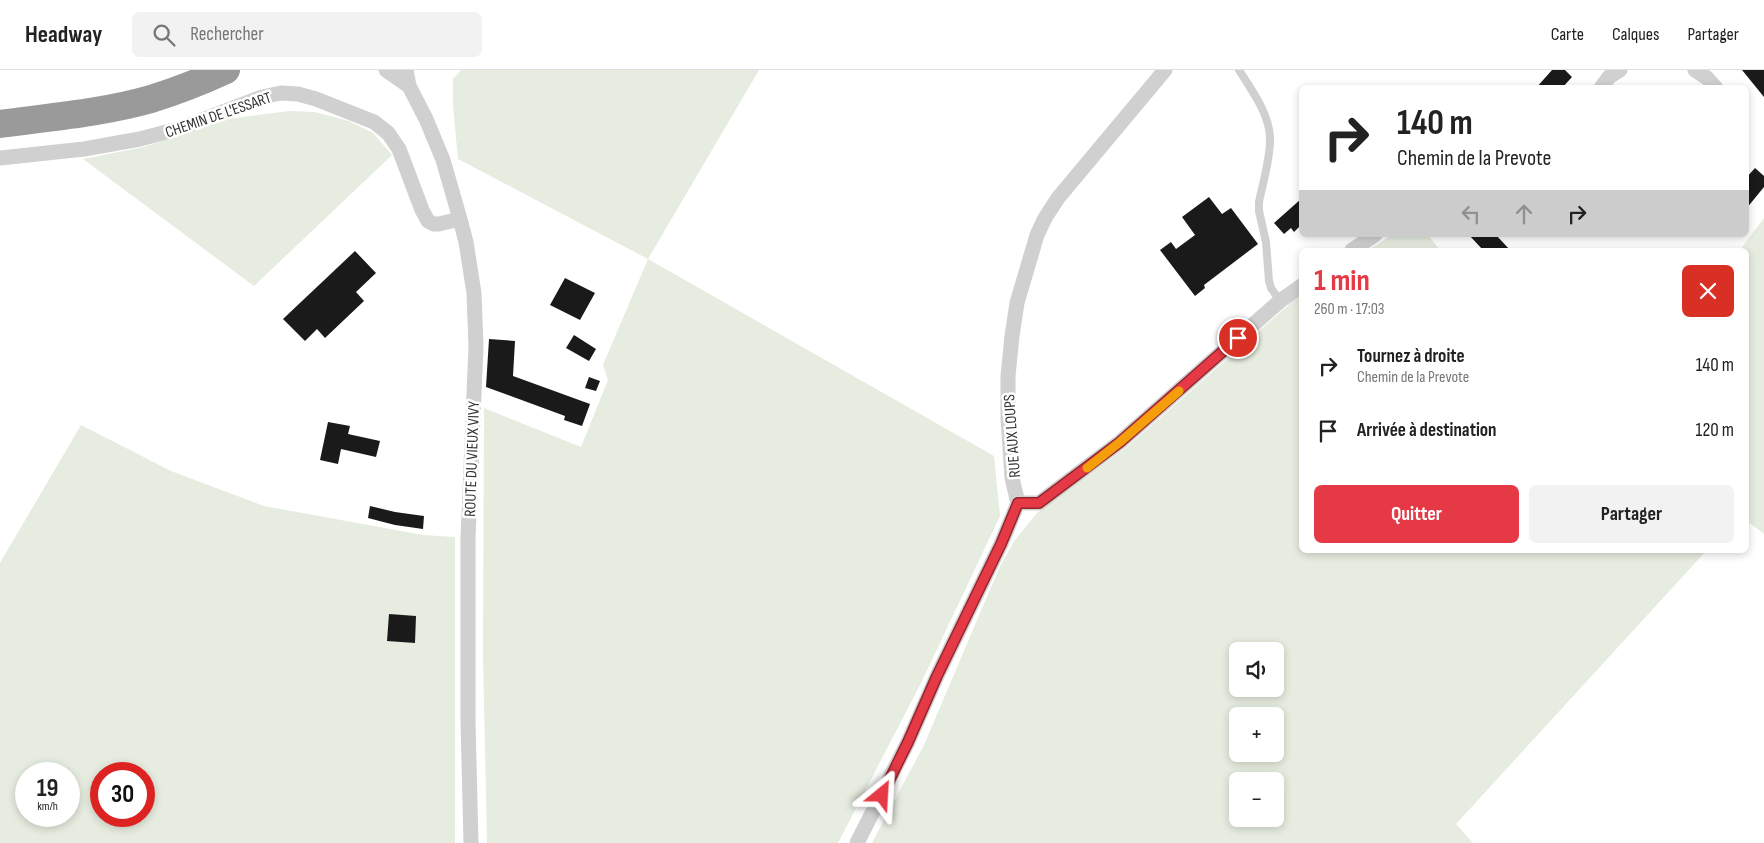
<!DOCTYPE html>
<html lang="fr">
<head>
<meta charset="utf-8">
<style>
	:root { --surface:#fff; --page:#f2f2f2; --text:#222; --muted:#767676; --line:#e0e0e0; --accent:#e63946 }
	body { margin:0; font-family:"Sofia Sans Condensed",sans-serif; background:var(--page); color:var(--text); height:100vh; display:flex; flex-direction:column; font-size:19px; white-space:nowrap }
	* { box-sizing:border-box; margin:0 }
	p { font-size:16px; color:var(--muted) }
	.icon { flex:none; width:28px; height:28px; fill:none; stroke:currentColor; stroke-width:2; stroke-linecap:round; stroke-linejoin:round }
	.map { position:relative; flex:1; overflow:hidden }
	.drawer { position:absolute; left:1299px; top:178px; width:450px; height:305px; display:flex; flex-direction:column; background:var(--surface); border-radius:8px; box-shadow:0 2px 8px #0003 }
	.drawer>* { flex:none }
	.banner { position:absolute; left:1299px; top:15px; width:450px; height:152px; border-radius:8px; box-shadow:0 2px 8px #0003; background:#fff; color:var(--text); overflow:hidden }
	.tools { position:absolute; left:1229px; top:572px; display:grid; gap:10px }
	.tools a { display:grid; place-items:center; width:55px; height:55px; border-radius:8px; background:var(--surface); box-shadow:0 2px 8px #0003; font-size:25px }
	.speed { position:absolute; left:15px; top:692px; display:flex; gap:10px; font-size:25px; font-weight:700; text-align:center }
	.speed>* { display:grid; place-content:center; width:65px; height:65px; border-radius:50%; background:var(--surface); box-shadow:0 2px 8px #0003; line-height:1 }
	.speed small { font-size:12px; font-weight:400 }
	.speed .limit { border:8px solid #d22; background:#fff; color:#111 }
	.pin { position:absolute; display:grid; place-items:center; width:42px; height:42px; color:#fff; margin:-21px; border:2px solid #fff; border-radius:50%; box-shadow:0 1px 5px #0007 }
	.me { position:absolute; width:55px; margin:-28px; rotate:27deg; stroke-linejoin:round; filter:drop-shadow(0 0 4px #0008) }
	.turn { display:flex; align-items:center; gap:18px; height:105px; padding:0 15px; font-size:22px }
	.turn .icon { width:65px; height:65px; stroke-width:2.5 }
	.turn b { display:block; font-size:35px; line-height:42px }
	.lanes { display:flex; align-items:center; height:48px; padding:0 15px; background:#0003; justify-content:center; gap:25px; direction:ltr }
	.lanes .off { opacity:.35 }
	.round { display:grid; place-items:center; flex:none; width:52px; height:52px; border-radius:8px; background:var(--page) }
	.headline { display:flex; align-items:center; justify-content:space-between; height:85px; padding:0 15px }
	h1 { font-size:30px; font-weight:700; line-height:38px; color:var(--accent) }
	.primary-button { display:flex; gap:10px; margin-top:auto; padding:10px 15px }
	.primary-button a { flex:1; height:58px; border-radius:8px; background:var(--accent); color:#fff; font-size:20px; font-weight:700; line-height:58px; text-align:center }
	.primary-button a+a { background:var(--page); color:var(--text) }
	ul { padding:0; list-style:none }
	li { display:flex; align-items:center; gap:15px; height:65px; padding:0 15px }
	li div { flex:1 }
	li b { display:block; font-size:19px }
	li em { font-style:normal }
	header { display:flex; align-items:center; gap:30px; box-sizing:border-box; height:70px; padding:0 25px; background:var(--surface); border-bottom:1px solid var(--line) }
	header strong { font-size:24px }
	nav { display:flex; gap:28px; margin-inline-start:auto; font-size:18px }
	.search { width:350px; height:45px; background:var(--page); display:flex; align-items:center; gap:12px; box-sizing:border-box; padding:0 18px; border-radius:8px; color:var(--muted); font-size:19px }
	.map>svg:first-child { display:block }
	.green { fill:#e6ecdf; fill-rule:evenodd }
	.building { fill:#1a1a1a }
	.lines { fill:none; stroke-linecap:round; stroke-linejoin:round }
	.lane { stroke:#d0d0d0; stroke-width:8 }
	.street { stroke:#d0d0d0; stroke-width:15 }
	.highway { stroke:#9a9a9a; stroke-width:28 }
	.route-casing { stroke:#96252e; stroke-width:12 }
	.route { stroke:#e63946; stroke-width:9 }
	.slow { stroke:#f59e0b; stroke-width:9 }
	.labels { text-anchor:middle; stroke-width:5; stroke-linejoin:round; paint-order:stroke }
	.street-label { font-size:16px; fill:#333; stroke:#fff }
</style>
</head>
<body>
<header>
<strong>Headway</strong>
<div class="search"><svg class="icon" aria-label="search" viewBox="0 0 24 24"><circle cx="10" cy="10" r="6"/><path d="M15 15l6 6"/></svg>Rechercher</div>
<nav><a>Carte</a><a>Calques</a><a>Partager</a></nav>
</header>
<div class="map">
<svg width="1764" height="773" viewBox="0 0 1764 773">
	<rect width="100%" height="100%" fill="#fff"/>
	<!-- green -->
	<path class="green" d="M461,0H759L648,189L994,386L1000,446L922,611L838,773H487L483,585L484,338L581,377L608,310L603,295L648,189L458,89L453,36V9Z
		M289,41L315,42L349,51L373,63L392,85L254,216L83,89L144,77L228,49Z
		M1764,148V464L1746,450V180H1740Z
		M1392,165H1428L1440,180H1368Z
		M1301,224V480H1707L1456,754L1473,773H872L924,675L1000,496L1015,470L1037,443L1127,377ZM1238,581H1275V619H1238ZM1238,646H1275V684H1238ZM1238,711H1275V749H1238Z
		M81,355L171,401L264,436L423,465L455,467V773H0V493ZM26,704H69V746H26ZM101,704H144V746H101Z"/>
	<!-- building -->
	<path class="building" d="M1552,0H1565L1572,7L1562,18H1536Z
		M1742,0H1764V27Z
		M1755,98L1764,106V117L1746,139V108Z
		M1209,127L1222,144L1231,138L1258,174L1204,215L1205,218L1195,226L1160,180L1171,172L1176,179L1195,165L1182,147Z
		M1301,129V155L1294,162L1291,158L1284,164L1274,153Z
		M1469,165H1496L1510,180H1483Z
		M355,181L376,203L356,222L364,231L325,268L317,259L305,271L283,249Z
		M565,208L595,223L580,250L550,235Z
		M574,265L596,279L589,291L566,278Z
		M489,269L515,271L513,306L590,334L582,356L564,350L565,346L486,317Z
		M589,307L600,311L596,321L585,318Z
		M328,352L350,356L348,364L380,371L376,387L341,379L338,394L320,390Z
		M370,436L395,442L424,446L423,459L395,455L368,448Z
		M389,544L416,546L415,573L387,571Z"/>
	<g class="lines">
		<!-- lane -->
		<path class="lane" d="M1239,0C1252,21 1270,44 1270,70C1270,90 1263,112 1259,132V141L1266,172L1269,211L1271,218L1280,231"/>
		<!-- street -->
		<path class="street" d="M386,0L409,16
			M406,0L409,16L426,49L443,90L460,149L466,172L474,223L476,276L468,468V651L471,773
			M1695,0L1707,8L1716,18
			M1601,18L1609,7L1620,0
			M0,88L84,79L140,69L181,58L262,27L281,23L298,24L316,29L374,52L388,63L399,79L422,140L428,151L434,154H439L460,149
			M1352,180L1375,165
			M1018,433H1039L1120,372L1280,231L1301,216
			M857,773L908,672L937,606L1001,474L1018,433L1012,408L1008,348V306L1012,266L1017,233L1037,165L1045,148L1058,128L1165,0"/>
		<!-- highway -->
		<path class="highway" d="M0,54C50,47 102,43 151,29C177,21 202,11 226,0"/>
	</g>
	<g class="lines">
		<defs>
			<path id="route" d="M882,725L908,672L937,606L1001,474L1018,433H1039L1079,403L1120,372L1238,268"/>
		</defs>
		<!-- route casing -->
		<use href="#route" class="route-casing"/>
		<!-- route -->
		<use href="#route" class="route"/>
		<!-- slow -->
		<path class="slow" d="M1087,398L1120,372L1179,321"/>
	</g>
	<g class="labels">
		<!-- street labels -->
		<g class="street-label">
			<text transform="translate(218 44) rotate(-19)" y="6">CHEMIN DE L'ESSART</text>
			<text transform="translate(1011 366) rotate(-94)" y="6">RUE AUX LOUPS</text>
			<text transform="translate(471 389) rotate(-88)" y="6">ROUTE DU VIEUX VIVY</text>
		</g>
	</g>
</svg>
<div class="tools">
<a><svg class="icon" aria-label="sound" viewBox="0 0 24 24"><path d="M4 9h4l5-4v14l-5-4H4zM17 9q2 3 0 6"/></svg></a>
<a>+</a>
<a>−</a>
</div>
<div class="speed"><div>19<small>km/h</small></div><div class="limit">30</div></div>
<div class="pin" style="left:1238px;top:268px;background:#d93025"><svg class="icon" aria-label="arrive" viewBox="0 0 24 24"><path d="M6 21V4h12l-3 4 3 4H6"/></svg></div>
<svg class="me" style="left:882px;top:725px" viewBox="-20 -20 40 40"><path d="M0-17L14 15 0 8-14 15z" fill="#e63946" stroke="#fff" stroke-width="4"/></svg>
<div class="banner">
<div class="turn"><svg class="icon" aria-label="right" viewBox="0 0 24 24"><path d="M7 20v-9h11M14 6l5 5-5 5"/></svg><div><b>140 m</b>Chemin de la Prevote</div></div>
<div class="lanes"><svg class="icon off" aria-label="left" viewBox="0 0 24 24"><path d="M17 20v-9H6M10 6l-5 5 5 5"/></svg><svg class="icon off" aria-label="ahead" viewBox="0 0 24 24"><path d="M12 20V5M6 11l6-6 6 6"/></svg><svg class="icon" aria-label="right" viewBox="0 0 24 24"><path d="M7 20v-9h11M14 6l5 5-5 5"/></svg></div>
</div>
<section class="drawer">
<div class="headline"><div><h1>1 min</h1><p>260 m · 17:03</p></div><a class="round" style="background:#d93025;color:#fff"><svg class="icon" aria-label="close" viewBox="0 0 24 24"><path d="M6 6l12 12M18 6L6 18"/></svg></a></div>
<ul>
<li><svg class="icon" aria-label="right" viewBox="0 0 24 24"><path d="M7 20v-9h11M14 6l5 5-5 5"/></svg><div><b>Tournez à droite</b><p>Chemin de la Prevote</p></div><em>140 m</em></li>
<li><svg class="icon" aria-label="arrive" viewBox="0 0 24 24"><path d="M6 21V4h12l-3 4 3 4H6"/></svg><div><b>Arrivée à destination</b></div><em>120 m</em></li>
</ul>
<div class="primary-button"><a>Quitter</a><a>Partager</a></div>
</section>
</div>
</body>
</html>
